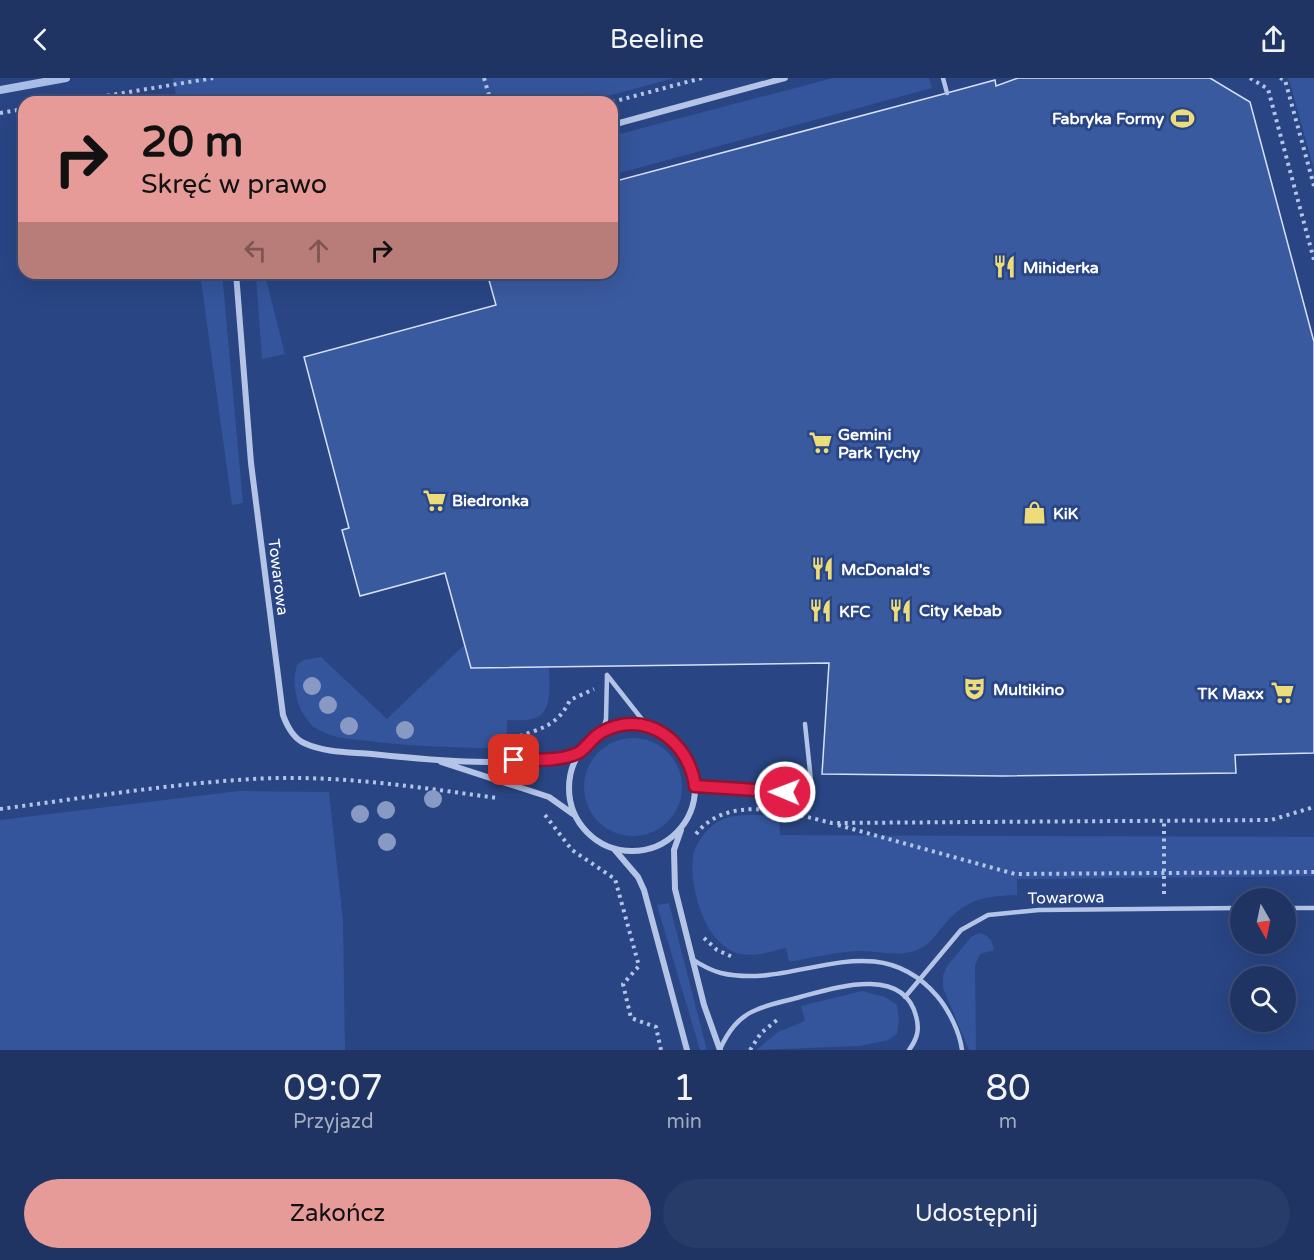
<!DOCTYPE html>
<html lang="pl">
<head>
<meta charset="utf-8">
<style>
	:root { --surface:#1f3463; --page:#273c69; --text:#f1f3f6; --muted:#a1aabe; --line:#3c4f78; --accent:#e69b98 }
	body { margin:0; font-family:"Varela Round",sans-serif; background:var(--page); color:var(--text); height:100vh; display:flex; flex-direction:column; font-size:22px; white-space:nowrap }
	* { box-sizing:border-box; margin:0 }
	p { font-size:20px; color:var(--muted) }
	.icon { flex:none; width:33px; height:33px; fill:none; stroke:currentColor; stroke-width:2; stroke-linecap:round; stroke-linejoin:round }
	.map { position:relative; height:972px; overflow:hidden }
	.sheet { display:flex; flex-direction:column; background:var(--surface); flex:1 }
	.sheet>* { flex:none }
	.hud { position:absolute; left:18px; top:18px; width:600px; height:183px; border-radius:18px; box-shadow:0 6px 24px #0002,0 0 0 2px var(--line); background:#e69b98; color:#111; overflow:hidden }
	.needle { width:39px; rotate:171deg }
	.tools { position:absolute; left:1230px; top:810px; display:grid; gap:12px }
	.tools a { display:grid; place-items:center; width:66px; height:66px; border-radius:50%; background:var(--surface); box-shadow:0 6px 24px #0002,0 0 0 2px var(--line); font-size:30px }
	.pin { position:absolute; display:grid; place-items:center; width:51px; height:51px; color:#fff; margin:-26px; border-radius:12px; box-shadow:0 3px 9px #0006 }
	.me { position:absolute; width:66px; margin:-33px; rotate:271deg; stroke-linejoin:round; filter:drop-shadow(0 0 4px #0008) }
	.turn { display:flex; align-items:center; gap:21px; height:126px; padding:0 24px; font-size:27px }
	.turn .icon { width:78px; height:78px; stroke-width:2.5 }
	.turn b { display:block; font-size:42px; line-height:51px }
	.lanes { display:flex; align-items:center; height:57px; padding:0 24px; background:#0003; justify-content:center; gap:30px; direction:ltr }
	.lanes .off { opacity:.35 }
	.eta { display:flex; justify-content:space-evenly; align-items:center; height:102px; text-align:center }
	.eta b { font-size:36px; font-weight:600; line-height:42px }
	.button { display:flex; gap:12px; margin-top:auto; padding:12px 24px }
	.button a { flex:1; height:69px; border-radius:36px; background:var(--accent); color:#111; font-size:24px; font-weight:600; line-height:69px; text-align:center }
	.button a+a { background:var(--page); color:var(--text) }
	header { display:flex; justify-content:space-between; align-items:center; height:78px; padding:0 24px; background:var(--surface); font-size:27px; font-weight:600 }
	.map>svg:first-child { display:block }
	.green { fill:#34559b }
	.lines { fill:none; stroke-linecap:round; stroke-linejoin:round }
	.stream { stroke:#a8bde7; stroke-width:8 }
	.building { fill:#3a5aa0; stroke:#d6e0f6; stroke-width:1.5 }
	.path { stroke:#b3c4e7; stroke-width:4; stroke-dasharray:3 4.5; stroke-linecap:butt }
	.service { stroke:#b3c4e7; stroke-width:4.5 }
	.minor { stroke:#b3c4e7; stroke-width:6 }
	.tree { fill:#889ac3 }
	.route-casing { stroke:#92132f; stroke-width:15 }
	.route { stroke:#e11d48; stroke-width:10 }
	.labels { text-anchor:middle; stroke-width:6; stroke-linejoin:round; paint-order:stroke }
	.poi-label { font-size:16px; font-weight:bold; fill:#fff; stroke:#294584; text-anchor:start }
	.street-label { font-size:16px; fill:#fff; stroke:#294584 }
</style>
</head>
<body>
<header><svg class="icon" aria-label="back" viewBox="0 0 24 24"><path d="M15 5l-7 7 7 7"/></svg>Beeline<svg class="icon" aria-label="share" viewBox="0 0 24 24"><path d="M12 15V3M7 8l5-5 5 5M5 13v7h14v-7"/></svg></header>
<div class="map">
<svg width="1314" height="972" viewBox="0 0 1314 972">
	<rect width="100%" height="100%" fill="#294584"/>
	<!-- green -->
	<path class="green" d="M173,0H675L585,24H177Z
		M833,0H929L932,10L612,97V58Z
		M1287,0H1314V92L1290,5Z
		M200,195H222L243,425L232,427Z
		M265,197L285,276L262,281L256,200Z
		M464,567L471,590L549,589C549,606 554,637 532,641C524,643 515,642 507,642L506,671C460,669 414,669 368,663C353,661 337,661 323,654C299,644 290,610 297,587L304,582L321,579L387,641Z
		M584 709a49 49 0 1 1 98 0a49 49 0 1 1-98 0Z
		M239,713L329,714L343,843L345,972H0V742Z
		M779,737L780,757L1314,759V798L1017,801V817C984,818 966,821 944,847C935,857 930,867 917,872C897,880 878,872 858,873C835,874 812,880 789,884L786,870C772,873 755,879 740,876C705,868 689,810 693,779C695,765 710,745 724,741C739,735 762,738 779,737Z
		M669,825L707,972H700L657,827Z
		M979,855C989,857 992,862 994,872L980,876L975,887L976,972H969L943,910V898L947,888L971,859Z
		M862,913L885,919L897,927L899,941L897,956L888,962L860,968L756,972L778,954L805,943L801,928Z"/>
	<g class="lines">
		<!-- stream -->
		<path class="stream" d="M0,12L66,0"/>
	</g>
	<!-- building -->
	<path class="building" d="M1018,0H1210L1250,24L1314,264V675L1235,677L1236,695L1003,698L822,696L829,585L471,590L445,495L360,518L342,452L349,450L304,279L496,227L487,195H612V104L947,15L995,2L996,8Z"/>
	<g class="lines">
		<!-- path -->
		<path class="path" d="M484,0L491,24
			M1250,0L1268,11L1314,182
			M1280,0L1285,2L1314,108
			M70,24L213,0
			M612,24L702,0
			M0,35L24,31
			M514,670L515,660C541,650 557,649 570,622L594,611
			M0,731C84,720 168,706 253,701C334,696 417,709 497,720
			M545,737L572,772L615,801L639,888L623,906L631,940L656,949L661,972
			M838,747L1015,796L1314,794
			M696,756C728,715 790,735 832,745L1271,742L1314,729
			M1164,816V743
			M704,860L717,872L735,880
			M750,972L761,955L777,942"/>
		<!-- service -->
		<path class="service" d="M943,0L947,15
			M607,597L648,649
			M602,655L606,641L607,597
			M695,708L769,714L812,712L805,646
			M1286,830H1314
			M692,881C701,887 710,892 721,895C796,913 873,844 937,918C949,932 960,955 962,972
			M905,919L961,852L988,837L1039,832L1240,830
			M720,971C728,954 738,939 756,932C769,926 786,923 800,919C834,910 903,887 916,938C920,952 917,961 909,972"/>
		<!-- minor -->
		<path class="minor" d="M612,47L785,0
			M236,195L251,385L283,637C287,648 293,660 304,665C325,675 350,674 372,676C438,683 514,690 579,675
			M569 710a63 63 0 1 1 126 0a63 63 0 1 1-126 0Z
			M441,684L549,719L573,736
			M681,752L674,772L675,811L704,927L720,972
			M614,771L638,799L644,812L687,972"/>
	</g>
	<!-- trees -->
	<g class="tree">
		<circle cx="312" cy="608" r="9"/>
		<circle cx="328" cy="627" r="9"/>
		<circle cx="349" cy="648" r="9"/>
		<circle cx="405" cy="652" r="9"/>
		<circle cx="433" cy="721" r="9"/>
		<circle cx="386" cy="732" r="9"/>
		<circle cx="360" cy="736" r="9"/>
		<circle cx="387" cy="764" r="9"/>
	</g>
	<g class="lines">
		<defs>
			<path id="route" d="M514,682C534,681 558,684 578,675C586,671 592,659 602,654C645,630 689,663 695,708L785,714"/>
		</defs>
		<!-- route casing -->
		<use href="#route" class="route-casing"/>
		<!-- route -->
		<use href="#route" class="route"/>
	</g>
	<!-- icons -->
	<defs>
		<symbol id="stadium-bare" viewBox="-9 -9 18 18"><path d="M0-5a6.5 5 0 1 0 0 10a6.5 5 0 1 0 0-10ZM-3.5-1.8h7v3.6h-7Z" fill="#eddc7a" stroke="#294584" stroke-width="2.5" paint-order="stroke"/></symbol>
		<symbol id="restaurant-bare" viewBox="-9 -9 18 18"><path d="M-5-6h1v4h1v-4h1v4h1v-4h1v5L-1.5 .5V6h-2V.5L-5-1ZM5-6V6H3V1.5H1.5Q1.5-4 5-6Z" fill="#eddc7a" stroke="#294584" stroke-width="2.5" paint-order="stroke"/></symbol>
		<symbol id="supermarket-bare" viewBox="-9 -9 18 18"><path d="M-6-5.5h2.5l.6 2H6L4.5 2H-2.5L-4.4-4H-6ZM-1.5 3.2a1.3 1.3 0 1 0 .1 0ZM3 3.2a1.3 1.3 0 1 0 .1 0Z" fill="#eddc7a" stroke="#294584" stroke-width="2.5" paint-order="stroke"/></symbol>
		<symbol id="shop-bare" viewBox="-9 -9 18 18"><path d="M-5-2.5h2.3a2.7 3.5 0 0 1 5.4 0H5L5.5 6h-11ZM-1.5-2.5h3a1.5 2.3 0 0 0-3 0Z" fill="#eddc7a" stroke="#294584" stroke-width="2.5" paint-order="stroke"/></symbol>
		<symbol id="theatre-bare" viewBox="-9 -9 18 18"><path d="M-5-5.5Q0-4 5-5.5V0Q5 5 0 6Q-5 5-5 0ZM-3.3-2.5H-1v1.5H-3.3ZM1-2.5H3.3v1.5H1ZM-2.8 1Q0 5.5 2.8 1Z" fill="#eddc7a" stroke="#294584" stroke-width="2.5" paint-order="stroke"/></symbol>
	</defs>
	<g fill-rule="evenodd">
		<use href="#stadium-bare" x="1166" y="24" width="33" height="33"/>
		<use href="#restaurant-bare" x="988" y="172" width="33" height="33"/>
		<use href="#supermarket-bare" x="804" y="348" width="33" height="33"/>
		<use href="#supermarket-bare" x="418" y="406" width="33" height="33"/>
		<use href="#shop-bare" x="1018" y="418" width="33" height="33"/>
		<use href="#restaurant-bare" x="806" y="474" width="33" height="33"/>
		<use href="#restaurant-bare" x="884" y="516" width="33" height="33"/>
		<use href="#restaurant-bare" x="804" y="516" width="33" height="33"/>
		<use href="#theatre-bare" x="958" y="594" width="33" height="33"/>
		<use href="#supermarket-bare" x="1266" y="598" width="33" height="33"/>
	</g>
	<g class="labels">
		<!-- poi labels -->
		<g class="poi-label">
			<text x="1164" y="46" text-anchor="end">Fabryka Formy</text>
			<text x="1023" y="195">Mihiderka</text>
			<text x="838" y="362">Gemini<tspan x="838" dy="18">Park Tychy</tspan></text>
			<text x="452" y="428">Biedronka</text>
			<text x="1053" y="441">KiK</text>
			<text x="841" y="497">McDonald's</text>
			<text x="919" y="538">City Kebab</text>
			<text x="839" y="539">KFC</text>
			<text x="993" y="617">Multikino</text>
			<text x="1264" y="621" text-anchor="end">TK Maxx</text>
		</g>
		<!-- street labels -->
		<g class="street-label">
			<text transform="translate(279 499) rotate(83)" y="6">Towarowa</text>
			<text transform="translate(1066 819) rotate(-1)" y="6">Towarowa</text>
		</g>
	</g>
</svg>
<div class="tools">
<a><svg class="needle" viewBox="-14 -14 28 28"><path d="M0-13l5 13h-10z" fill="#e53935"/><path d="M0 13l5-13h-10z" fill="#a1aabe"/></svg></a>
<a><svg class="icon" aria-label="search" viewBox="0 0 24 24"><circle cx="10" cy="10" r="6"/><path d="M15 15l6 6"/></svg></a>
</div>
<div class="pin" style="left:514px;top:682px;background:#d93025"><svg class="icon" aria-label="arrive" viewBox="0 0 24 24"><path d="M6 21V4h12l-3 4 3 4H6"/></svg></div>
<svg class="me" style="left:785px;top:714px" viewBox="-20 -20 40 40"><circle r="17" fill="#e11d48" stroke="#fff" stroke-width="3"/><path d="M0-11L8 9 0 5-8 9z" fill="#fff"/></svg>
<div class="hud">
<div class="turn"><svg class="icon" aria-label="right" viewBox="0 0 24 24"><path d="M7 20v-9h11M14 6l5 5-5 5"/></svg><div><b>20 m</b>Skręć w prawo</div></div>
<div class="lanes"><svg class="icon off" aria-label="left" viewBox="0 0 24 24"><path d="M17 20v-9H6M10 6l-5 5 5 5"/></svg><svg class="icon off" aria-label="ahead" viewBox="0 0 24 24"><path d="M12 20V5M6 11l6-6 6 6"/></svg><svg class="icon" aria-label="right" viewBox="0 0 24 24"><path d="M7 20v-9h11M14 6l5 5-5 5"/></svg></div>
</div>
</div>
<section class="sheet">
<div class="eta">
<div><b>09:07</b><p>Przyjazd</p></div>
<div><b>1</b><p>min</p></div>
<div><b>80</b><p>m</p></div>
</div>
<div class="button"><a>Zakończ</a><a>Udostępnij</a></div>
</section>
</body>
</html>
